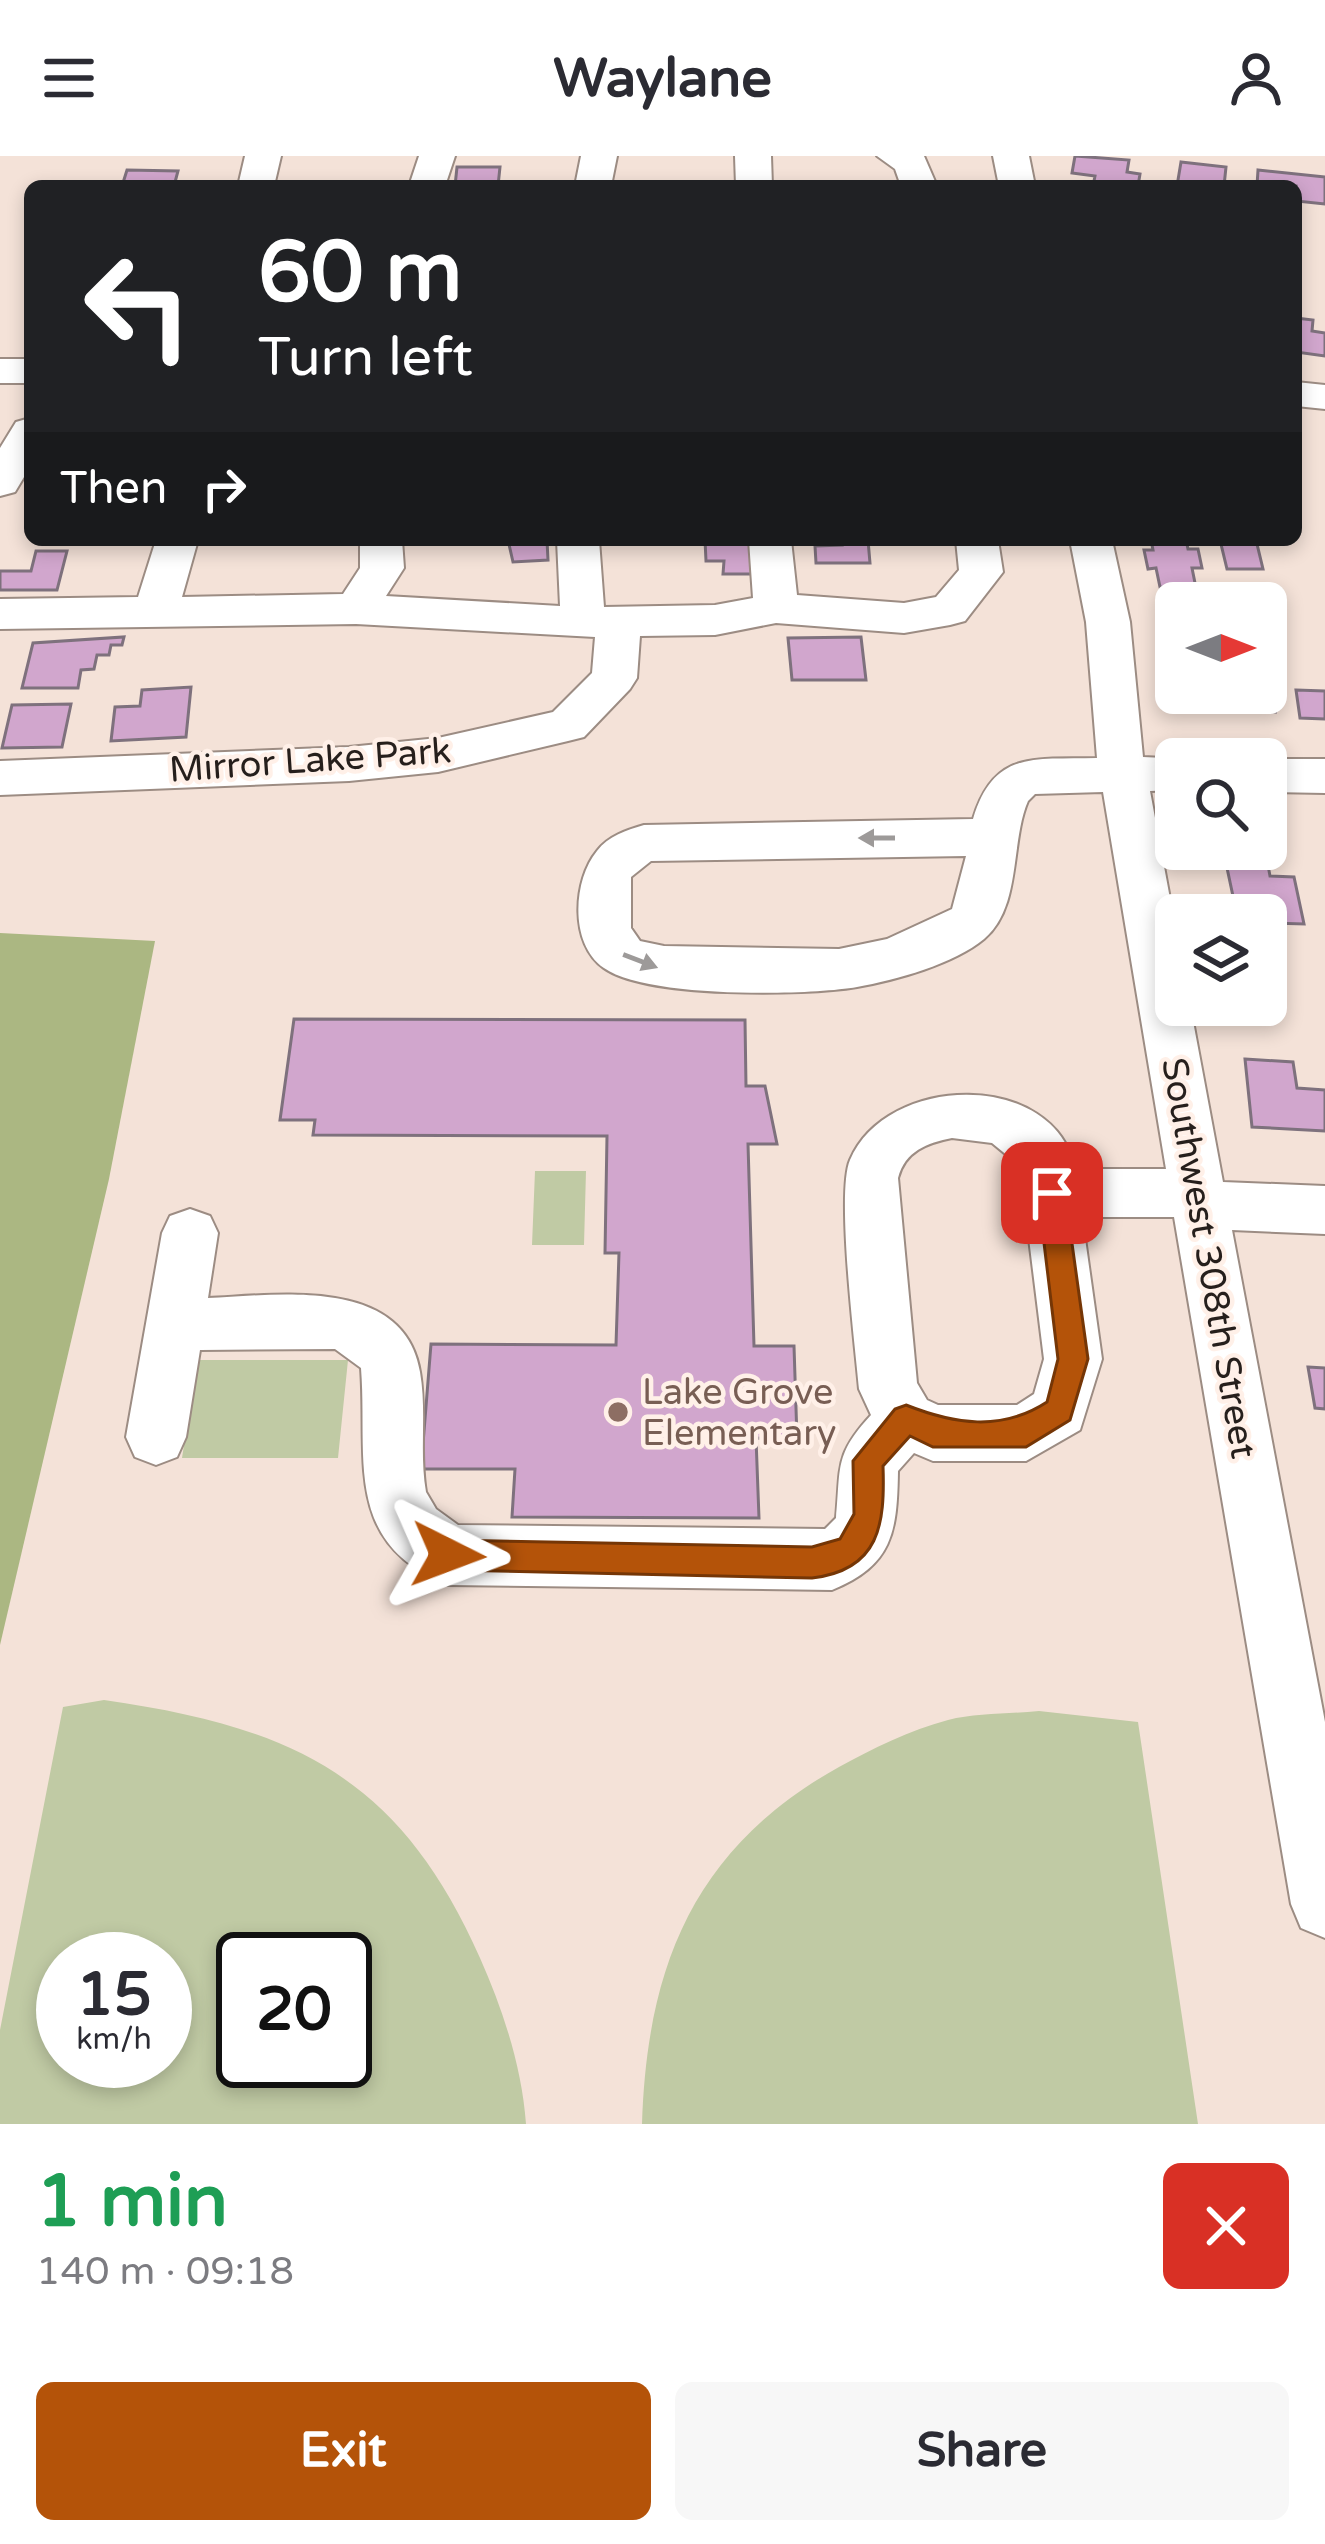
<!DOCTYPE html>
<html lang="en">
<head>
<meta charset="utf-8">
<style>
	:root { --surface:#fff; --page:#f7f7f7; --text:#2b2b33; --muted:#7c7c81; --accent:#b45309 }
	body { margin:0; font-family:"Varela Round",sans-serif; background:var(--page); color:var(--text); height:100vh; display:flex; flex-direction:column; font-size:45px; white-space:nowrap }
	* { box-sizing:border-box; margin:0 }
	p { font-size:39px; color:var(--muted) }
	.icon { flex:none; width:66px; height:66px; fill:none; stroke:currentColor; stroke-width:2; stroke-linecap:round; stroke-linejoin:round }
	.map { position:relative; height:1968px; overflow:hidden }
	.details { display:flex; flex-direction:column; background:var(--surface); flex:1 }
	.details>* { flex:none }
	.guide { position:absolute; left:24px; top:24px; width:1278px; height:366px; border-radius:18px; box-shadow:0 6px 18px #0003; background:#202124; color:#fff; overflow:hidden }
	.needle { width:78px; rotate:90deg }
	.fabs { position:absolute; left:1155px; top:426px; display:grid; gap:24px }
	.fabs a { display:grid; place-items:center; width:132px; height:132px; border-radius:18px; background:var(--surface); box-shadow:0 6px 18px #0003; font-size:60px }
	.speed { position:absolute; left:36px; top:1776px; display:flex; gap:24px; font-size:60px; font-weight:700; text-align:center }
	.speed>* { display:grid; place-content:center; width:156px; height:156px; border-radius:50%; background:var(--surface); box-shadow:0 6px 18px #0003; line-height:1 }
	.speed small { font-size:30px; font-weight:400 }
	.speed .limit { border:6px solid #111; border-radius:18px; background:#fff; color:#111 }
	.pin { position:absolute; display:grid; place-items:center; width:102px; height:102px; color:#fff; margin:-51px; border-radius:24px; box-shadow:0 6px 18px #0006 }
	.me { position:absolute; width:132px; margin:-66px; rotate:93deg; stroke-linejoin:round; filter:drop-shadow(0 0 9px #0008) }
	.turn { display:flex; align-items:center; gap:42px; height:252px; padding:0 36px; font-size:54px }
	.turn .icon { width:156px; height:156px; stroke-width:2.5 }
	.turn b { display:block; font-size:84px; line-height:102px }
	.then { display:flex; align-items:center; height:114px; padding:0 36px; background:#0003; gap:24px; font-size:45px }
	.round { display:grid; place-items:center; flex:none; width:126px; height:126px; border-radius:18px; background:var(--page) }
	.head { display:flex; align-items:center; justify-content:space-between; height:204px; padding:0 36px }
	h1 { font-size:72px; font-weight:700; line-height:90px; color:#1e9e55 }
	.primary-button { display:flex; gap:24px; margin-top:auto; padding:24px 36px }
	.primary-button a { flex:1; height:138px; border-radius:18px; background:var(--accent); color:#fff; font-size:48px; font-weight:700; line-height:138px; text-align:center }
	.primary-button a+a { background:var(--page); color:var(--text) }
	header { display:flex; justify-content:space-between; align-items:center; height:156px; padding:0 36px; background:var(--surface); font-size:54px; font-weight:700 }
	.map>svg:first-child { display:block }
	.green { fill:#c0caa4; fill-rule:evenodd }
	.forest { fill:#abb782 }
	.building { fill:#d1a6cd; stroke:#7e717d; stroke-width:3 }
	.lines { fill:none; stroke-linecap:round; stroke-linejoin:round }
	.minor-casing { stroke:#9c8c83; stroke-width:4 }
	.minor { fill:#fff; fill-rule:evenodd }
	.oneway { fill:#9d9a99 }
	.route { fill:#b45309; stroke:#753606; stroke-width:3 }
	.education-dot { fill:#8d6e63; stroke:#fff0e8; stroke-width:4.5 }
	.labels { text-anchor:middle; stroke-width:9; stroke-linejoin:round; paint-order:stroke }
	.street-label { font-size:36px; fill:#261f1c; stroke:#fff0e8 }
	.education-label { font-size:36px; fill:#785e54; stroke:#fff0e8; text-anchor:start }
</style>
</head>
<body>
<header><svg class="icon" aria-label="menu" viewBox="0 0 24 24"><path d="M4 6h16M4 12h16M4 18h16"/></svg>Waylane<svg class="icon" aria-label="person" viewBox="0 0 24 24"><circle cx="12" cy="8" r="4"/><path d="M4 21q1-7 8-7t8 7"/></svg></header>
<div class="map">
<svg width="1325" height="1968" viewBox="0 0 1325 1968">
	<rect width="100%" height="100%" fill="#f4e2d8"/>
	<!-- green -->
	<path class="green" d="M535,1015H586L584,1089H532Z
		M197,1204H348L338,1302H182Z
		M104,1544C293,1571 400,1621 480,1802C503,1854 522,1911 526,1968H0V1874L63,1551ZM63,1803H165V1905H63ZM243,1803H345V1905H243Z
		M1039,1555L1138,1566L1198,1968H642C647,1809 695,1691 839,1611C872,1593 910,1574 948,1564C976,1557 1009,1558 1039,1555Z"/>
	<!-- forest -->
	<path class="forest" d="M0,777L155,785L109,1023L0,1489Z"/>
	<!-- building -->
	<path class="building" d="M1075,0L1129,4L1127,16L1140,18L1138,30H1093L1095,20L1072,17Z
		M1181,6L1226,11L1224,30H1177Z
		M457,11H500L498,30H455Z
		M127,14L178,15L174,30H122Z
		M1258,14L1325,21V48L1296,45V30H1257Z
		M1296,162L1313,164L1312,175L1325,177V200L1296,196Z
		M508,384H547L548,404L513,406Z
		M705,384H763L764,418H723L724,405H706Z
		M841,384H868L870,407H816L815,390L842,389Z
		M1151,384H1186L1188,393H1198L1202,412H1192L1196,432L1160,431L1156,412L1148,413L1144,394H1153Z
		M1220,384H1256L1263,413H1227Z
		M36,395H67L57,434H0V415H31Z
		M124,481L122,489H111L109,499H97L94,513L81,514L78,532H22L33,487Z
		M861,481L866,524H792L788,482Z
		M1266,529L1275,556L1203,554L1200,537H1266Z
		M191,531L186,581L111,585L115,551L140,550L142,534Z
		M1296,534L1325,535V563L1300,562Z
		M71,548L62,591L2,592L12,549Z
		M1223,693H1265L1270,720L1294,721L1304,768L1266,767V759H1237Z
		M294,863L745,864L746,930H765L777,988H748L754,1190H794L797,1283L756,1282L759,1362L512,1361L515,1313H421L431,1188L616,1189L619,1097H605L607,980L313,979L315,964H280Z
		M1245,903L1293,906L1297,932L1325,934V975L1252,971Z
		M1308,1211L1325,1212V1253L1315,1252Z"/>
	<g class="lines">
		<defs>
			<path id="minor" d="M245,0H281L274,30H238Z
				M419,0H455L445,30H409Z
				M581,0H617L611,30H575Z
				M735,0H771L772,30H736Z
				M877,0H924L937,30H901L895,13Z
				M993,0H1029L1035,30H999Z
				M0,203H30V227H0Z
				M1296,226L1325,229V253L1296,250Z
				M30,262V311L15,336L0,340V292L16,266Z
				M156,384H198L182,441L343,438L360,412V384H402L404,412L386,440L560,450L557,384H599L604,451L715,449L753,442L749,384H791L797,439L904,447L936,441L959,414L956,384H998L1003,416L965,465L950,469L904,477L776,467L715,479L640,480L637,522L630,533L584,581L568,585L438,616L349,625L0,639V605L349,591L438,582L553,556L592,517L595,481L356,468L0,473V443L138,441Z
				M1070,384H1112L1130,466L1143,601L1186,603H1176V634L1150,635L1176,775V849H1190L1223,1026L1325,1030V1078L1232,1074L1325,1566V1782L1301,1772L1291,1748L1174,1061H1082L1102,1203L1080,1274L1026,1305H933L914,1297L898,1315C897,1376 893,1409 832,1434L448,1429C342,1387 368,1303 361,1212L335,1193L200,1194L186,1281L177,1301L156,1309L135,1301L126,1281L162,1077L170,1060L190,1053L210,1060L218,1077L208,1142C279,1139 404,1120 420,1216C427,1256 419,1296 426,1336L436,1353L458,1369L825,1373L836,1362C841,1311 834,1299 871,1259L859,1233C855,1188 836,1036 850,1004C887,917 1055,914 1075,1013H1166L1103,636L1035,638L1028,645C1010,686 1022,751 984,783C954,808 896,824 857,831C805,840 646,842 604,812C569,788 573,724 597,695C608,680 627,674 644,669L973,663C994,593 1035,604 1097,602L1086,466ZM966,700L952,753L887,783L839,793L664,790L640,785L631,772V721L651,705ZM952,982L992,987L1020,1010L1044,1203L1034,1238L1017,1249H938L927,1244L917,1227L898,1022C905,995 927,987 952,982Z
				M1262,603H1325V637L1266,636V603Z"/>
		</defs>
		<!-- minor casing -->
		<use href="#minor" class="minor-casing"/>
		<!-- minor -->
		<use href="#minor" class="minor"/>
	</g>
	<!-- one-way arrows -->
	<defs><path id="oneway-solid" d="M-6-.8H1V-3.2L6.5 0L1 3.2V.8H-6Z" transform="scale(3)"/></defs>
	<g class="oneway">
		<use href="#oneway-solid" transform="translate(877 682) rotate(180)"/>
		<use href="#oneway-solid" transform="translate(640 805) rotate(21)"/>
	</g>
	<!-- route -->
	<path class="route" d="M1052,1025L1061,1028L1065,1037L1088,1203L1070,1264L1026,1291H933L910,1280L883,1310C885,1368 880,1414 812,1422L448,1414L437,1410L432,1399L437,1388L448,1384L812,1391L840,1383L854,1358L853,1305L895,1253L906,1249C954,1268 1001,1276 1047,1246L1058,1203L1038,1037L1042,1028Z"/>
	<!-- markers -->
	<circle class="education-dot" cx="618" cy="1256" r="12"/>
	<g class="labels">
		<!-- street labels -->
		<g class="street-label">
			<text transform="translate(310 603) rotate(-4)" y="13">Mirror Lake Park</text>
			<text transform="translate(1210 1102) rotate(80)" y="13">Southwest 308th Street</text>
		</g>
		<!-- education labels -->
		<g class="education-label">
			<text x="642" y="1248">Lake Grove<tspan x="642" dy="41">Elementary</tspan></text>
		</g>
	</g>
</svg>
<div class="fabs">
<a><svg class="needle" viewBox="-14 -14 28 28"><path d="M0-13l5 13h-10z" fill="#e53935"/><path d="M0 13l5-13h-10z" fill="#7c7c81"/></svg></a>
<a><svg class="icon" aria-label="search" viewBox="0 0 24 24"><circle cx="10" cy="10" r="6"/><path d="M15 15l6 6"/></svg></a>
<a><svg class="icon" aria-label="layers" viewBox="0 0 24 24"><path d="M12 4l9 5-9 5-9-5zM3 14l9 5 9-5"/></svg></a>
</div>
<div class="speed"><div>15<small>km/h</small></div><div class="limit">20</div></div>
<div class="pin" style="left:1052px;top:1037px;background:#d93025"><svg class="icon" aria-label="arrive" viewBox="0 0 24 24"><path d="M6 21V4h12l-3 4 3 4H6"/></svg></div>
<svg class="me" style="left:448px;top:1399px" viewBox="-20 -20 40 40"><path d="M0-17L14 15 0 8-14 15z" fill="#b45309" stroke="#fff" stroke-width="4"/></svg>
<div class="guide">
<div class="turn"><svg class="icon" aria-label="left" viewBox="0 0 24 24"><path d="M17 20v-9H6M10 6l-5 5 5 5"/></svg><div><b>60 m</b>Turn left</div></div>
<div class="then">Then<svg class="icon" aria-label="right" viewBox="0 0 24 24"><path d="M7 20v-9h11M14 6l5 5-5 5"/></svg></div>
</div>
</div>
<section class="details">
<div class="head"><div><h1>1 min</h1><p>140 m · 09:18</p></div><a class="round" style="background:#d93025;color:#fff"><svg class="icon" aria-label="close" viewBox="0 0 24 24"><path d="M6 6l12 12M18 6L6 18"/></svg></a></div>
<div class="primary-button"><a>Exit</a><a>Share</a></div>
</section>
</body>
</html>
